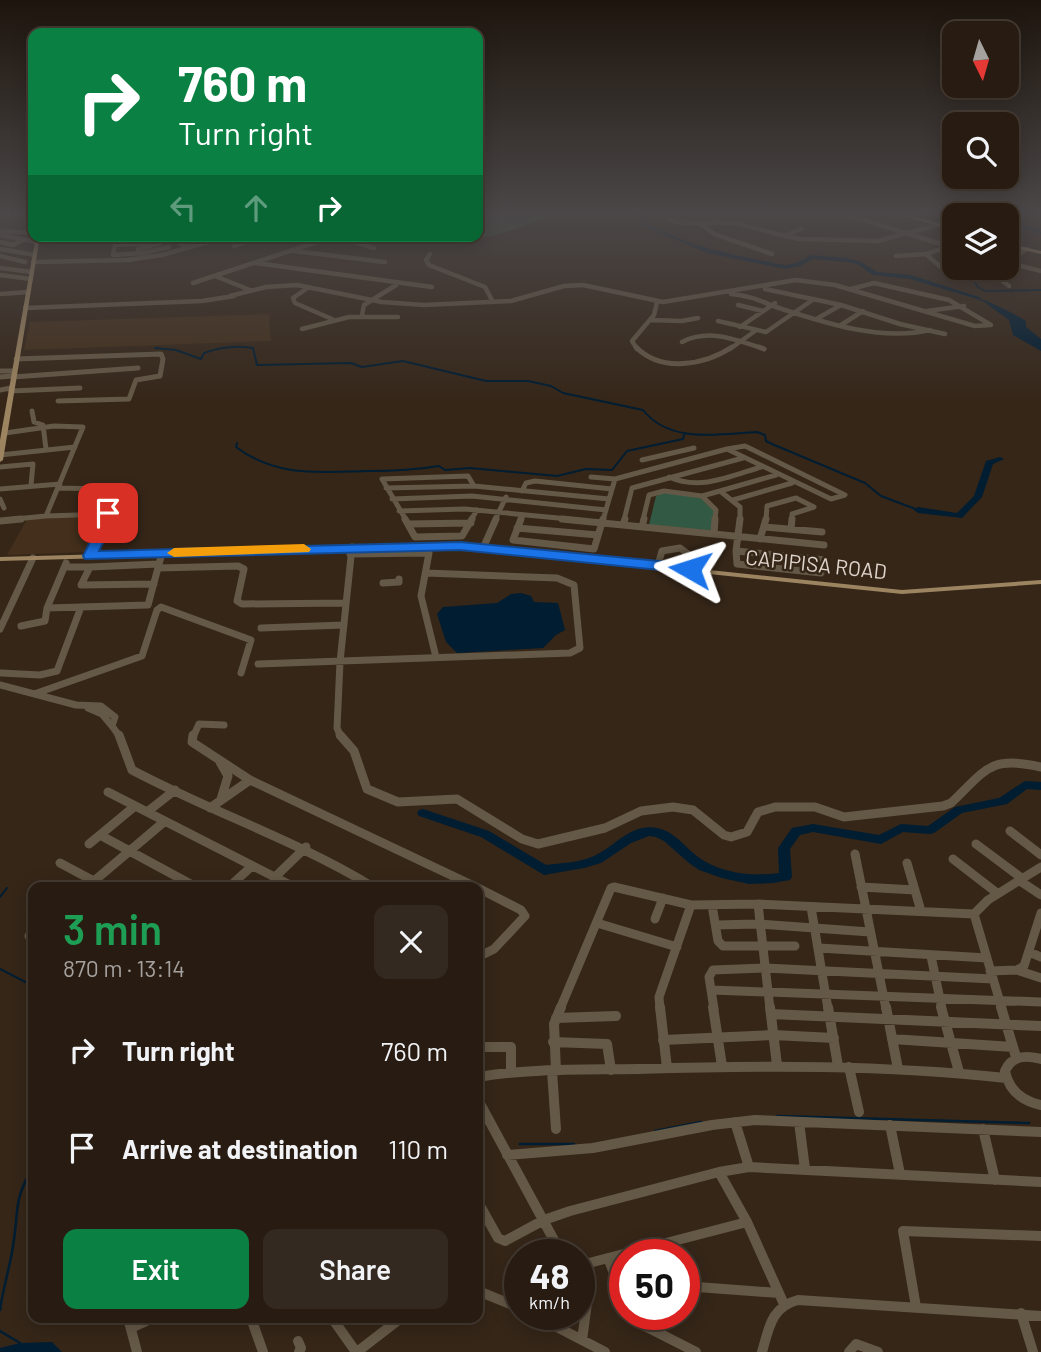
<!DOCTYPE html>
<html lang="en">
<head>
<meta charset="utf-8">
<style>
	:root { --surface:#281c12; --page:#342920; --text:#f1f3f6; --muted:#a5a19f; --line:#443a32; --accent:#0b8043 }
	body { margin:0; font-family:Barlow,sans-serif; background:var(--page); color:var(--text); height:100vh; display:flex; flex-direction:column; font-size:26px; white-space:nowrap }
	* { box-sizing:border-box; margin:0 }
	p { font-size:23px; color:var(--muted) }
	.icon { flex:none; width:38px; height:38px; fill:none; stroke:currentColor; stroke-width:2; stroke-linecap:round; stroke-linejoin:round }
	.map { position:relative; flex:1; overflow:hidden }
	.sheet { position:absolute; left:28px; top:882px; width:455px; height:441px; display:flex; flex-direction:column; background:var(--surface); border-radius:14px; box-shadow:0 4px 18px #0003,0 0 0 2px var(--line) }
	.sheet>* { flex:none }
	.guide { position:absolute; left:28px; top:28px; width:455px; height:214px; border-radius:14px; box-shadow:0 4px 18px #0003,0 0 0 2px var(--line); background:#0b8043; color:#fff; overflow:hidden }
	.needle { width:46px; rotate:175deg }
	.tools { position:absolute; left:942px; top:21px; display:grid; gap:14px }
	.tools a { display:grid; place-items:center; width:77px; height:77px; border-radius:14px; background:var(--surface); box-shadow:0 4px 18px #0003,0 0 0 2px var(--line); font-size:35px }
	.speed { position:absolute; left:504px; top:1239px; display:flex; gap:14px; font-size:35px; font-weight:700; text-align:center }
	.speed>* { display:grid; place-content:center; width:91px; height:91px; border-radius:50%; background:var(--surface); box-shadow:0 4px 18px #0003,0 0 0 2px var(--line); line-height:1 }
	.speed small { font-size:18px; font-weight:400 }
	.speed .limit { border:10px solid #d22; background:#fff; color:#111 }
	.pin { position:absolute; display:grid; place-items:center; width:60px; height:60px; color:#fff; margin:-30px; border-radius:14px; box-shadow:0 4px 10px #0006 }
	.me { position:absolute; width:77px; margin:-38px; rotate:276deg; stroke-linejoin:round; filter:drop-shadow(0 0 5px #0008) }
	.turn { display:flex; align-items:center; gap:24px; height:147px; padding:0 35px; font-size:32px }
	.turn .icon { width:91px; height:91px; stroke-width:2.5 }
	.turn b { display:block; font-size:49px; line-height:60px }
	.lanes { display:flex; align-items:center; height:66px; padding:0 35px; background:#0003; justify-content:center; gap:35px; direction:ltr }
	.lanes .off { opacity:.35 }
	.round { display:grid; place-items:center; flex:none; width:74px; height:74px; border-radius:14px; background:var(--page) }
	.overview { display:flex; align-items:center; justify-content:space-between; height:119px; padding:0 35px }
	h1 { font-size:42px; font-weight:600; line-height:52px; color:#1e9e55 }
	.button { display:flex; gap:14px; margin-top:auto; padding:14px 35px }
	.button a { flex:1; height:80px; border-radius:14px; background:var(--accent); color:#fff; font-size:28px; font-weight:600; line-height:80px; text-align:center }
	.button a+a { background:var(--page); color:var(--text) }
	ul { padding:0; list-style:none }
	li { display:flex; align-items:center; gap:21px; height:98px; padding:0 35px }
	li div { flex:1 }
	li b { display:block; font-size:26px }
	li em { font-style:normal }
	.map>svg:first-child { display:block }
	.built { fill:#432f1b }
	.green { fill:#325943 }
	.water { fill:#001d32 }
	.lines { fill:none; stroke-linecap:round; stroke-linejoin:round }
	.stream-far1 { stroke:#001d32; stroke-width:2 }
	.stream { stroke:#001d32; stroke-width:2.5 }
	.canal { stroke:#001d32; stroke-width:3.5 }
	.river { fill:#001d32; fill-rule:evenodd }
	.minor-far4 { stroke:#645846; stroke-width:4.5 }
	.minor-far3 { stroke:#645846; stroke-width:5 }
	.minor-far2 { stroke:#645846; stroke-width:7 }
	.minor-far1 { stroke:#645846; stroke-width:9 }
	.minor { stroke:#645846; stroke-width:10 }
	.major { fill:#9d8460; fill-rule:evenodd }
	.route { fill:#1a73e8; stroke:#114b97; stroke-width:2 }
	.slow { fill:#f59e0b }
	.labels { text-anchor:middle; stroke-width:5; stroke-linejoin:round; paint-order:stroke }
	.street-label { font-size:21px; fill:#e0d5cc; stroke:#352618 }
</style>
</head>
<body>
<div class="map">
<svg width="1041" height="1352" viewBox="0 0 1041 1352">
	<rect width="100%" height="100%" fill="#352618"/>
	<!-- built -->
	<path class="built" d="M269,314L271,341L24,350L30,322Z
		M105,515L89,552L7,555L28,517Z"/>
	<!-- green -->
	<path class="green" d="M478,212H561C521,227 482,246 439,236H478Z
		M663,493L701,497L714,509V531L649,525L656,496Z"/>
	<!-- water -->
	<path class="water" d="M911,277C952,288 990,299 1026,321V327L1041,339V351L1013,335L1009,320L984,302L966,294Z
		M521,593L531,596L534,602L558,603L565,630L556,635L543,648L457,653L446,642L437,614L443,607L497,603L511,594Z
		M52,1342L62,1352H0V1348L20,1343Z"/>
	<g class="lines">
		<!-- stream-far1 -->
		<path class="stream-far1" d="M972,278L978,287L985,291L1041,290
			M155,348L176,350L201,359L204,353C220,347 236,345 253,348L257,365L351,363L362,367L403,361L486,381H528L551,386L563,393L643,410C670,444 718,434 757,432L765,435L766,441L772,444L865,483L881,496L918,510
			M237,443L236,447C277,478 320,472 368,471C392,471 415,470 439,466L445,470L470,468L557,476L586,469L612,470L627,451L683,439L684,435
			M0,897L7,888
			M0,969L33,986"/>
		<!-- stream -->
		<path class="stream" d="M777,1116L1029,1123
			M655,1131L701,1122
			M520,1144H574
			M0,1310C3,1288 10,1267 13,1246C19,1211 13,1199 33,1168
			M0,1331L20,1343"/>
		<!-- canal -->
		<path class="canal" d="M956,212L987,215
			M1006,226L1033,229L1041,233"/>
		<!-- river -->
		<path class="river" d="M635,212H641L639,217C682,247 735,255 785,265L796,263L812,255L847,258L861,262L877,272L911,275L982,298L977,299L910,279L873,275L857,264L847,262L813,259L800,266L785,269L707,253L648,228L634,218Z
			M1000,457L1004,459L993,464L982,497L962,518L918,513L914,510L918,507L957,513L974,496L986,461Z
			M1025,781L1041,782V790L1027,789L1007,804L962,813L934,833L930,834L903,832L881,844L813,832L800,835L790,849L792,877L790,880L773,883L749,884L722,878L699,870L689,863L664,841L656,837L649,836L631,843L601,863L584,868L544,875L481,837L419,816L417,813L419,810L423,809L489,831L546,865C561,863 579,863 594,856C615,847 630,823 657,828C672,831 681,842 692,852C716,873 749,877 779,873L778,848L792,828L813,824L879,835L901,824L928,826L955,807L999,798Z"/>
		<!-- minor-far4 -->
		<path class="minor-far4" d="M665,212L670,220L681,223H735L785,236L801,229
			M710,212L717,222
			M838,212L954,248
			M701,224L714,234L772,254
			M0,231L33,233
			M0,235L37,242
			M167,236L139,244L115,245L113,255L143,253L169,247
			M185,236L200,242
			M785,236L801,239L878,241L953,221
			M165,237L189,247
			M204,241L207,243H200Z
			M0,242L13,245L23,240
			M128,242L148,236
			M226,242L245,236
			M234,246L263,236
			M0,249L35,255
			M138,249L161,243
			M294,251L385,262
			M430,254L426,260L429,265L485,287L493,302
			M926,254L944,270
			M0,256L25,262
			M896,256L926,254L948,247
			M127,260L162,255L201,244
			M33,262L130,260
			M1006,262L1041,271
			M1006,262L1027,249
			M256,263L432,287
			M0,268L32,272
			M997,268L994,274L1009,286
			M0,275L31,279
			M215,276L250,290
			M193,283L326,239L354,242L374,248
			M309,287L293,298L295,303L332,319
			M765,289L841,305L900,324L945,334
			M0,294L28,292
			M731,294C749,295 765,303 782,309C828,324 882,341 930,330
			M230,296L266,287L297,285L382,302L424,305L511,301L564,286L583,285L663,302L796,280L835,285L975,326L991,325L949,300L874,283L851,289
			M738,305L763,311
			M25,308L202,301L234,296
			M927,311L964,306
			M362,315L364,305L396,285
			M818,318L841,305
			M650,320L682,321L698,318
			M718,321L766,332L814,299
			M841,325L863,311
			M740,327L775,303
			M302,329L349,317H398
			M682,342C709,328 737,340 764,349
			M637,349L632,341L654,315L657,302
			M730,349L755,331"/>
		<!-- minor-far3 -->
		<path class="minor-far3" d="M636,347C661,373 705,365 732,347
			M759,347L764,349
			M16,359L161,354L163,359L160,376L136,380L129,399L58,401
			M0,371H14
			M0,377L13,376
			M13,377L138,368
			M0,390L11,388
			M11,391L80,388
			M32,411L34,422L43,425L46,449
			M5,433L54,426L83,427L46,516L108,514V520
			M745,446L845,495L831,499L727,449Z
			M0,455L75,447
			M642,460L694,448
			M0,467L33,464L31,485
			M591,477L615,479L727,449
			M669,477C700,491 731,476 761,467
			M58,488L105,489L107,492L104,504L108,514
			M386,488L474,486L609,499
			M0,489L60,484
			M522,491L526,483L535,481L612,489
			M720,491L776,475
			M0,499L4,508
			M392,499L472,496L606,510
			M733,500L792,483
			M399,511L465,509L579,520
			M5,520L46,516
			M406,520L382,479L468,476L474,486
			M471,520L477,510
			M495,520L506,497
			M520,520L522,515
			M603,520L615,479
			M624,520L632,488L743,458
			M643,520L649,495L664,491L702,496
			M715,520L716,510L702,496L720,491L740,507V520
			M766,520L767,506L796,498L814,507L792,514V520"/>
		<!-- minor-far2 -->
		<path class="minor-far2" d="M405,519L415,537L462,536L472,519
			M521,519L513,540L594,549L603,519
			M562,519L824,545
			M740,519L736,551L737,564L821,573
			M0,521L21,519
			M408,524L471,523
			M623,525L625,519
			M642,527L644,519
			M765,527L822,532
			M517,528L598,535
			M791,529L792,519
			M714,534L715,519
			M760,539L766,519
			M484,546L496,519
			M736,551L825,560
			M350,554L429,553L421,596L436,657
			M90,556L109,519
			M658,565L662,551L680,548L691,556L690,569
			M65,567H90
			M158,568L238,566L244,569L237,601L242,604L345,603
			M383,583L399,582V579
			M154,584L81,585L90,567L159,564
			M47,608L148,605L162,553
			M21,626L45,621L47,608L66,563
			M261,628L344,625
			M0,629L33,558
			M258,664L570,653L580,648L574,585L557,578L426,573
			M1,673L40,675L57,671L81,607
			M0,685L76,705L101,706L115,717L112,726L120,737
			M37,693L142,656L157,610L161,607L251,640L241,673
			M88,708L102,714L112,726
			M193,737L199,724L224,725
			M341,737L337,728L340,662L352,547"/>
		<!-- minor-far1 -->
		<path class="minor-far1" d="M119,735L132,770C211,812 296,840 373,887
			M193,735L192,742L250,780L476,887
			M340,735L354,751L367,789L398,802L457,799L522,839L538,844L605,828L641,811L673,807L693,810L724,835L731,837L747,832L758,812L775,807H815L844,817L943,806L951,803C986,770 989,755 1041,767
			M220,762L228,776L221,799
			M108,792L294,887
			M210,808L250,780
			M147,812L175,790
			M1010,831L1041,855
			M100,835L135,806
			M89,844L100,835L196,887
			M976,844L1023,879
			M855,854L886,1009
			M953,859L997,893
			M60,863L105,887
			M907,863L921,911
			M274,878L306,847
			M1020,881L1041,895
			M87,887L165,821
			M229,887L252,866
			M861,887L915,890
			M478,888L521,910L525,916L494,949L478,957
			M758,904L770,1009
			M712,905L718,941L723,946H795
			M811,907L828,1009
			M655,919L663,898
			M597,923L677,947
			M716,925L757,924L870,932
			M33,932L29,936L33,938
			M819,948L987,958
			M1029,952L1041,957
			M931,956L942,1009
			M1017,970L1041,978
			M990,971L1017,970L1024,966L1041,913
			M711,990L1041,1002
			M560,1009L611,888L614,887L691,905L758,904L974,914
			M660,1009L659,997L691,905
			M714,1009L709,977L713,970L765,968L993,979
			M1002,1009L974,914L988,900L1041,867"/>
		<!-- minor -->
		<path class="minor" d="M660,1007L667,1068
			M713,1007L722,1066
			M770,1007L777,1065
			M828,1007L838,1066
			M886,1007L898,1069
			M941,1007L959,1072
			M1001,1007L1016,1057
			M771,1014L1041,1026
			M556,1018L616,1016
			M892,1039L1013,1047
			M663,1040L773,1035L834,1038
			M553,1042L607,1044L611,1070
			M478,1047H511V1072
			M1041,1059C1026,1055 1012,1055 1005,1071C1009,1091 1022,1101 1041,1105
			M849,1067L859,1112
			M552,1071L556,1129
			M556,1071L554,1024L561,1007
			M478,1077C531,1068 584,1070 638,1069C761,1065 883,1065 1006,1078
			M478,1100L562,1255
			M735,1122L749,1167
			M799,1122L805,1169
			M890,1125L900,1174
			M983,1129L995,1180
			M507,1155L593,1148L712,1125L755,1120L1041,1132
			M719,1172L747,1222L783,1302
			M478,1202L498,1238L505,1241L544,1220L570,1211L719,1172L749,1167L1041,1182
			M608,1258L625,1301
			M589,1263L747,1222
			M684,1286L779,1293
			M579,1287L587,1303L582,1340
			M478,1291L520,1308
			M916,1307L903,1231L1041,1236
			M1021,1313L1033,1352
			M532,1314L605,1352
			M630,1314L635,1321L696,1352
			M128,1318L137,1352
			M251,1318L263,1352
			M332,1318L356,1352
			M131,1328L153,1318
			M298,1341L301,1348L299,1352
			M357,1352L401,1318
			M762,1352C769,1328 771,1307 798,1300L1041,1316
			M849,1352L856,1344L878,1352"/>
		<!-- major -->
		<path class="major" d="M891,212H899L954,228V231Z
			M36,236H40L3,460L0,462V440Z
			M1006,243L1041,251V254L1006,246Z
			M459,544L902,590L1041,580V584L902,594L459,548L0,561V557Z"/>
	</g>
	<!-- sky -->
	<linearGradient id="sky" x2="0" y2="1"><stop stop-color="#1d150d"/><stop offset="0.53" stop-color="#4b4748"/><stop offset="1" stop-color="#4b4748" stop-opacity="0"/></linearGradient>
	<rect width="1041" height="402" fill="url(#sky)"/>
	<!-- route -->
	<path class="route" d="M108,509L116,516L99,551L460,542L690,564L697,569L690,573L460,550L85,559L83,556L103,516L102,513Z"/>
	<!-- slow -->
	<path class="slow" d="M304,544L311,549L309,552L174,557L167,553L174,548Z"/>
	<g class="labels">
		<!-- street labels -->
		<g class="street-label">
			<text transform="translate(816 565) rotate(6)" y="7">CAPIPISA ROAD</text>
		</g>
	</g>
</svg>
<div class="tools">
<a><svg class="needle" viewBox="-14 -14 28 28"><path d="M0-13l5 13h-10z" fill="#e53935"/><path d="M0 13l5-13h-10z" fill="#a5a19f"/></svg></a>
<a><svg class="icon" aria-label="search" viewBox="0 0 24 24"><circle cx="10" cy="10" r="6"/><path d="M15 15l6 6"/></svg></a>
<a><svg class="icon" aria-label="layers" viewBox="0 0 24 24"><path d="M12 4l9 5-9 5-9-5zM3 14l9 5 9-5"/></svg></a>
</div>
<div class="speed"><div>48<small>km/h</small></div><div class="limit">50</div></div>
<div class="pin" style="left:108px;top:513px;background:#d93025"><svg class="icon" aria-label="arrive" viewBox="0 0 24 24"><path d="M6 21V4h12l-3 4 3 4H6"/></svg></div>
<svg class="me" style="left:690px;top:569px" viewBox="-20 -20 40 40"><path d="M0-17L14 15 0 8-14 15z" fill="#1a73e8" stroke="#fff" stroke-width="4"/></svg>
<div class="guide">
<div class="turn"><svg class="icon" aria-label="right" viewBox="0 0 24 24"><path d="M7 20v-9h11M14 6l5 5-5 5"/></svg><div><b>760 m</b>Turn right</div></div>
<div class="lanes"><svg class="icon off" aria-label="left" viewBox="0 0 24 24"><path d="M17 20v-9H6M10 6l-5 5 5 5"/></svg><svg class="icon off" aria-label="ahead" viewBox="0 0 24 24"><path d="M12 20V5M6 11l6-6 6 6"/></svg><svg class="icon" aria-label="right" viewBox="0 0 24 24"><path d="M7 20v-9h11M14 6l5 5-5 5"/></svg></div>
</div>
<section class="sheet">
<div class="overview"><div><h1>3 min</h1><p>870 m · 13:14</p></div><a class="round"><svg class="icon" aria-label="close" viewBox="0 0 24 24"><path d="M6 6l12 12M18 6L6 18"/></svg></a></div>
<ul>
<li><svg class="icon" aria-label="right" viewBox="0 0 24 24"><path d="M7 20v-9h11M14 6l5 5-5 5"/></svg><div><b>Turn right</b></div><em>760 m</em></li>
<li><svg class="icon" aria-label="arrive" viewBox="0 0 24 24"><path d="M6 21V4h12l-3 4 3 4H6"/></svg><div><b>Arrive at destination</b></div><em>110 m</em></li>
</ul>
<div class="button"><a>Exit</a><a>Share</a></div>
</section>
</div>
</body>
</html>
